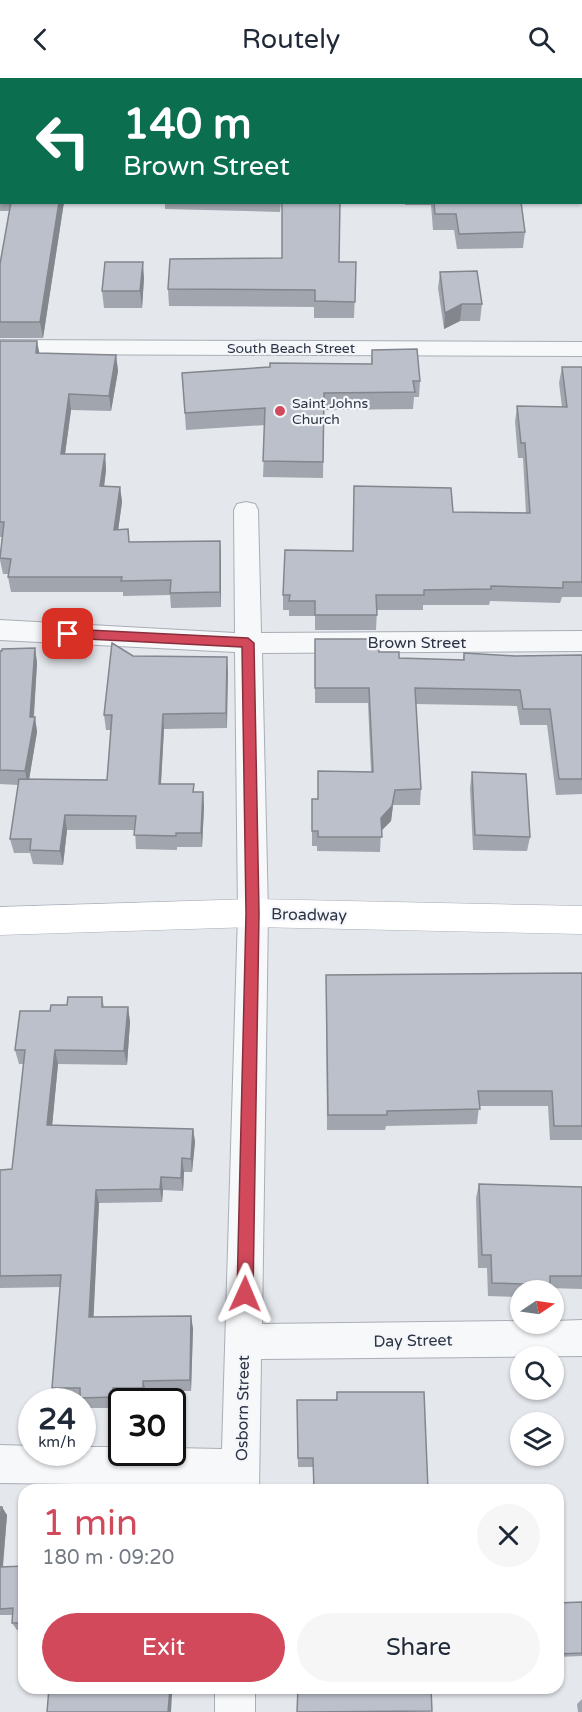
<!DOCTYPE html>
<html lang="en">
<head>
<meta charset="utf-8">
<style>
	:root { --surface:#fff; --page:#f6f6f7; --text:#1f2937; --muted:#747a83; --accent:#d1495b }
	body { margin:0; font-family:"Varela Round",sans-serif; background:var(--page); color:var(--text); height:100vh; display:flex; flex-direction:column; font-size:22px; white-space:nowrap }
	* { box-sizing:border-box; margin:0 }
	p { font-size:20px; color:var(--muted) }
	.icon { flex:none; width:33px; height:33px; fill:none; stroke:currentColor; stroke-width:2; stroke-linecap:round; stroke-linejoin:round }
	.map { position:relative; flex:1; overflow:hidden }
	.drawer { position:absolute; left:18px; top:1406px; width:546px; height:210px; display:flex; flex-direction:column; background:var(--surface); border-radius:18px; box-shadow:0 2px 4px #0004 }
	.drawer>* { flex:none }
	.guide { position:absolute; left:0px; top:0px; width:582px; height:126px; box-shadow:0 2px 4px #0004; background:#0b6e4f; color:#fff; overflow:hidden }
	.needle { width:39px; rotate:77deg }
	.fabs { position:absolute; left:510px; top:1202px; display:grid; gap:12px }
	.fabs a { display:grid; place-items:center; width:54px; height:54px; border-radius:50%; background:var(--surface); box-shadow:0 2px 4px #0004; font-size:30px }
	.speed { position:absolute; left:18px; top:1310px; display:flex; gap:12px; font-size:30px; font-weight:700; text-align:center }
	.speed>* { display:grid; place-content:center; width:78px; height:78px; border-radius:50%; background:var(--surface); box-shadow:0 2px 4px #0004; line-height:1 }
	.speed small { font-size:15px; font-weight:400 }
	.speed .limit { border:3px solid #111; border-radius:9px; background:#fff; color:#111 }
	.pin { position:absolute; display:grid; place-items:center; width:51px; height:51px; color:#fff; margin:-26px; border-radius:12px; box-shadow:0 3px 9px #0006 }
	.me { position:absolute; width:66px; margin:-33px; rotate:1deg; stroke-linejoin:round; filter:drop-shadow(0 0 4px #0008) }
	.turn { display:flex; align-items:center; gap:21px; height:126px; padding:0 24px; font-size:27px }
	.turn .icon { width:78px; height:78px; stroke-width:2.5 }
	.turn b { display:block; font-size:42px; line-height:51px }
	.round { display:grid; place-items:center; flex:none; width:63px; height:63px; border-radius:32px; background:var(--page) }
	.overview { display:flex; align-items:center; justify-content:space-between; height:102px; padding:0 24px }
	h1 { font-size:36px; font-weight:600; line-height:45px; color:var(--accent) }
	.cta { display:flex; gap:12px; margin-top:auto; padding:12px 24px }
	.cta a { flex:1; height:69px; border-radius:36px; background:var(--accent); color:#fff; font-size:24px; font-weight:600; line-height:69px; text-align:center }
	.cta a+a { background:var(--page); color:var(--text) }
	header { display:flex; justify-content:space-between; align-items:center; height:78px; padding:0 24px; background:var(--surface); font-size:27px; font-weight:600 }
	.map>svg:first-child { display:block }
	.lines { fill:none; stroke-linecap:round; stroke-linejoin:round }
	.street-casing { stroke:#a9aeb7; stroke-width:2 }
	.secondary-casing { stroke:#a9aeb7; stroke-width:1 }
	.street { fill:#f7f8fa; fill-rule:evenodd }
	.secondary { fill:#fff; fill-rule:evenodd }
	.wall { fill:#a1a5ae }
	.shaded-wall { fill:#83868d }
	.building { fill:#bbc0ca; stroke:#83868d; stroke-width:1.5 }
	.route { fill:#d1495b; stroke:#882f3b; stroke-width:1.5 }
	.poi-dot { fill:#d1495b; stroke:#f4f6f9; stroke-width:2 }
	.labels { text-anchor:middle; stroke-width:4.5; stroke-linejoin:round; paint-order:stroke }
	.far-street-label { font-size:14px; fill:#2b3445; stroke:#f4f6f9 }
	.far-poi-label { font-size:14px; fill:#2b3445; stroke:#f4f6f9; text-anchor:start }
	.street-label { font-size:16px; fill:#2b3445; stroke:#f4f6f9 }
</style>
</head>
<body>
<header><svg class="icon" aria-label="back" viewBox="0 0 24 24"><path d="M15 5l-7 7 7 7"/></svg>Routely<svg class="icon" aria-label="search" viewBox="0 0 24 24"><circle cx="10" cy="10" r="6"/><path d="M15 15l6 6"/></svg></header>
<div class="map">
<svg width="582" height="1634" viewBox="0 0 582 1634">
	<rect width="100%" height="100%" fill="#e4e7ec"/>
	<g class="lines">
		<defs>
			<path id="street" d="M0,60H2V72H0Z
				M0,262L582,264V278L0,276Z
				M246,424L255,426L258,432L261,555L582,553V573L262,575L268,835L262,1246L520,1243L554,1245V1243L582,1242V1278L261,1281L259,1412H221V1408L0,1405V1367L32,1368V1374H82V1369H122V1374H172V1370L222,1371L238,835L235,574L0,562V542L235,555L234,432L237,426Z
				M215,1610H255V1634H215Z"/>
			<path id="secondary" d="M253,821L582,828V856L253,849L0,857V829Z"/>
		</defs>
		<!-- street casing -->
		<use href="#street" class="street-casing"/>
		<!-- secondary casing -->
		<use href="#secondary" class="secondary-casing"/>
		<!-- street -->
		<use href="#street" class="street"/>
		<!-- secondary -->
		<use href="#secondary" class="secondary"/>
	</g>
	<!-- wall -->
	<path class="wall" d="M335,0H582V101H580V2H335Z
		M2,70V124H64L43,260H0V186L10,133H0V79Z
		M165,124H281L280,134L165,131Z
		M405,124H521L525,154L523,170L457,171L454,152H433L431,127H405Z
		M339,184H356L354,240H314V229L169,228L168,211Z
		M440,194L482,226L480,243H460L444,251L438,210Z
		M144,200L142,230H104L102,213Z
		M0,263L39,275L116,277L118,293L111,333L71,332L65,376H105L106,392L104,409H120L122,424L118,452L129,464L221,478V529L171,530L170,517L123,518V514H11L8,499V496H3L0,482L2,459H0Z
		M372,272L420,303L419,319H414L413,331L324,332L323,400L263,399L265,347L186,352L182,295L371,286Z
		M562,289H582V519H562L560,525L490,523L489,527H423V532H377L376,552H315V538H289V532H283V517L353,473L354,408L453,434L526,435L523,380H518L515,344L517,328L562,329L559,305Z
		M315,561L379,574L399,580L463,582L464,575L515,578L582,577V716L556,717L547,647H520L517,628L416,626L421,711L420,727H393L391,743L381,753L380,774L317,773V768H312V721H318L371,694L368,625H315Z
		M35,570L37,585L34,639H35L37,654L29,701L107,702L111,652H106L104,637L133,578L227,579V650L164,651L161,706L194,714H203L204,729L202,769H177V772L136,771L135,752H67L63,787L33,786L30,775H14L10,761L18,707L0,706V573Z
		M472,694L530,759L527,773L473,772L470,710Z
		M582,895V1062H550L548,1028H479L477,1046L386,1048L385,1052H327L326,897Z
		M102,919L104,929H128L130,944L127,987L58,986L52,1047L193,1051L195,1064L192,1094H184L183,1113L163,1112L162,1124L99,1125L93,1239L193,1250L191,1313H146L145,1321H116V1330H84L82,1323H81L80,1321H56L52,1310L60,1209L0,1210V1092L12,1091L24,986H19L15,972L50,933L67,927Z
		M479,1106L582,1109V1211L549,1210V1212H520V1219L488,1218L487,1190H478L476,1120Z
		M337,1314L428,1412H313V1389H298L297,1322H336Z
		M0,1429L7,1437L3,1489L24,1488V1552H17L12,1545L13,1537H0Z
		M582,1524V1578L558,1579V1525Z
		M49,1610H181V1616Z
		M582,1621V1634H578L577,1626Z"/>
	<!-- shaded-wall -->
	<path class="shaded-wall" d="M580,41H582V56H580Z
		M59,124H64L43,260L40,244Z
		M143,184L144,200L142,230L140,213Z
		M462,226L460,243L444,251L445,235Z
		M37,263L40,278L36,275Z
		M116,277L118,293L111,333L109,318Z
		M69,316L71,332L63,391L61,376Z
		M105,376L106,392L102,424L100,408Z
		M120,409L122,424L116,468L114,452Z
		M220,463L221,478V529L220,514Z
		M35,570L37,585L33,647L35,639L37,654L28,708L25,693Z
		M227,579L228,594L227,650L226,635Z
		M163,636L164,651L160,720L159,706Z
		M395,712L391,743L380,754L381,740Z
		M203,714L204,729L202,769L201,755Z
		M65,737L67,752L63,787L60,773Z
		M128,929L130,944L127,987L124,973Z
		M55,972L58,986L51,1060L47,1047Z
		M193,1051L195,1064L192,1094L191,1081Z
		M182,1080L184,1094L183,1113L181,1100Z
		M161,1099L163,1112L162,1124L160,1111Z
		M96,1112L99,1125L93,1251L89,1239Z
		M191,1238L193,1250L191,1313L190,1302Z
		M143,1303L146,1313L145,1321L143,1310Z
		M113,1310L116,1321V1330L113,1319Z
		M2,1429L7,1437L2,1496L0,1493V1454Z
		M170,1610L172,1616L171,1634H168Z"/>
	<!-- building -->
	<path class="building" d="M14,0H95V2H13Z
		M155,0H249V2H155Z
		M336,0H582V41H580V2H337Z
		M580,54L582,55V85H580Z
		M2,70V118H0V79Z
		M11,124H59L40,244H0V186Z
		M282,124H340L339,184H356L355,224L315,223V212L168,211L170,181L282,180Z
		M434,124H521L525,154L459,156L456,136H435Z
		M105,184H143L140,213H102Z
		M477,193L482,226H462L445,235L440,194Z
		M0,263H37L36,275L116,277L109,318L69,316L61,376H105L100,408L120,409L114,452L128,451L129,464L220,463V514L170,515L171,502L121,503L122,499H8L11,481L0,480L4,444H0Z
		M417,271L420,303H413L415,314L324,315L323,384L263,383L265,330L185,335L182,295L270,289V285L372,286V272Z
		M562,289H582V504H563V510L491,508V511L424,512V517H376L377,537H315V523H289L290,517H283L285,472L353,473L354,408L451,410L453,434L530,435L525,365H521L517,328L567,329Z
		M315,561H378L379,574H399V580L464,582V575L515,578L582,577V701H559L550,631H523L520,612L415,610L421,711L395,712L392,728L381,740L382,759H318V753H312V721H318V693L373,694L369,610H315Z
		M112,565L133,578L227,579L226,635L163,636L159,706H194L193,714H203L201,755H176V758L134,757L136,738L65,737L60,773L30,772L31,761H10L19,701L107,702L112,637H104Z
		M35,570L30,639H35L25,693L0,692V573H2V571Z
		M472,694L526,696L530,759L475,757Z
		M582,895V1048H554L552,1013H478L480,1031L387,1033V1037H328L326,897Z
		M68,919H102V929H128L124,973L55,972L47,1047L193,1051L191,1081L182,1080L181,1100L161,1099L160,1111L96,1112L89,1239L191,1238L190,1302L143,1303V1310H113V1319L80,1320V1310H52L61,1197L0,1198V1092L12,1091L25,972H15L20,933H50L51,927H67Z
		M479,1106L582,1109V1198H550V1207L492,1205L491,1177H482Z
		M337,1314H424L428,1412H314L313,1380H298L297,1322H337Z
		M0,1429H2L0,1454Z
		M24,1488V1545H12L13,1530L0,1531V1489Z
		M582,1524V1575L558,1576V1525Z
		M49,1610H179V1611L170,1610L168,1634H47Z
		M298,1610H431L432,1633L297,1634Z"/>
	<!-- route -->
	<path class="route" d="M68,551L248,560L254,565L259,835L253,1216L250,1222L245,1224L239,1222L237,1216L246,835L242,569L68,560L62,556Z"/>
	<!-- markers -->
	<circle class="poi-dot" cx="280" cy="333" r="6"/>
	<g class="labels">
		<!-- far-street labels -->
		<g class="far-street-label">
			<text x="291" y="275">South Beach Street</text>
		</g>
		<!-- far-poi labels -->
		<g class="far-poi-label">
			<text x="292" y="330">Saint Johns<tspan x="292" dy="16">Church</tspan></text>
		</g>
		<!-- street labels -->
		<g class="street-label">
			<text x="417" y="570">Brown Street</text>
			<text transform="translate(309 836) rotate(1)" y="6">Broadway</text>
			<text transform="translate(413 1262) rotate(-1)" y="6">Day Street</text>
			<text transform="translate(242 1330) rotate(-89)" y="6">Osborn Street</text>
		</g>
	</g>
</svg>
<div class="fabs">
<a><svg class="needle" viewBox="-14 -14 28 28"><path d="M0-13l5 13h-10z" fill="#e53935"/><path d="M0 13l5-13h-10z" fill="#747a83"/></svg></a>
<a><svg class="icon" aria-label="search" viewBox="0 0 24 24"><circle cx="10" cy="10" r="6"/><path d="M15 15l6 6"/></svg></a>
<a><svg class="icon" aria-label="layers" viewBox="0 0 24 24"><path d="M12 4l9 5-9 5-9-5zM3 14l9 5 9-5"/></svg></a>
</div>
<div class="speed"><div>24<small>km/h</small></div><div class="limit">30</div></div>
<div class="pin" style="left:68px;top:556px;background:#d93025"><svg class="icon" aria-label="arrive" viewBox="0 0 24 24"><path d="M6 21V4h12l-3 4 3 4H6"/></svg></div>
<svg class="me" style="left:245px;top:1216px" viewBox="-20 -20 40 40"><path d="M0-17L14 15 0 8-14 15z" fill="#d1495b" stroke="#fff" stroke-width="4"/></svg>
<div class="guide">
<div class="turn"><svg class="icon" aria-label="left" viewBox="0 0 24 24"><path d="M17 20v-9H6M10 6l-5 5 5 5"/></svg><div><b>140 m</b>Brown Street</div></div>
</div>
<section class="drawer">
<div class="overview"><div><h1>1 min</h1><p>180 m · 09:20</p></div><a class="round"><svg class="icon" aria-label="close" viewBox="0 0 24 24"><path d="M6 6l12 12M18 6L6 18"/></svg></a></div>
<div class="cta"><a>Exit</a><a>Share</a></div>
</section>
</div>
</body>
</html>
